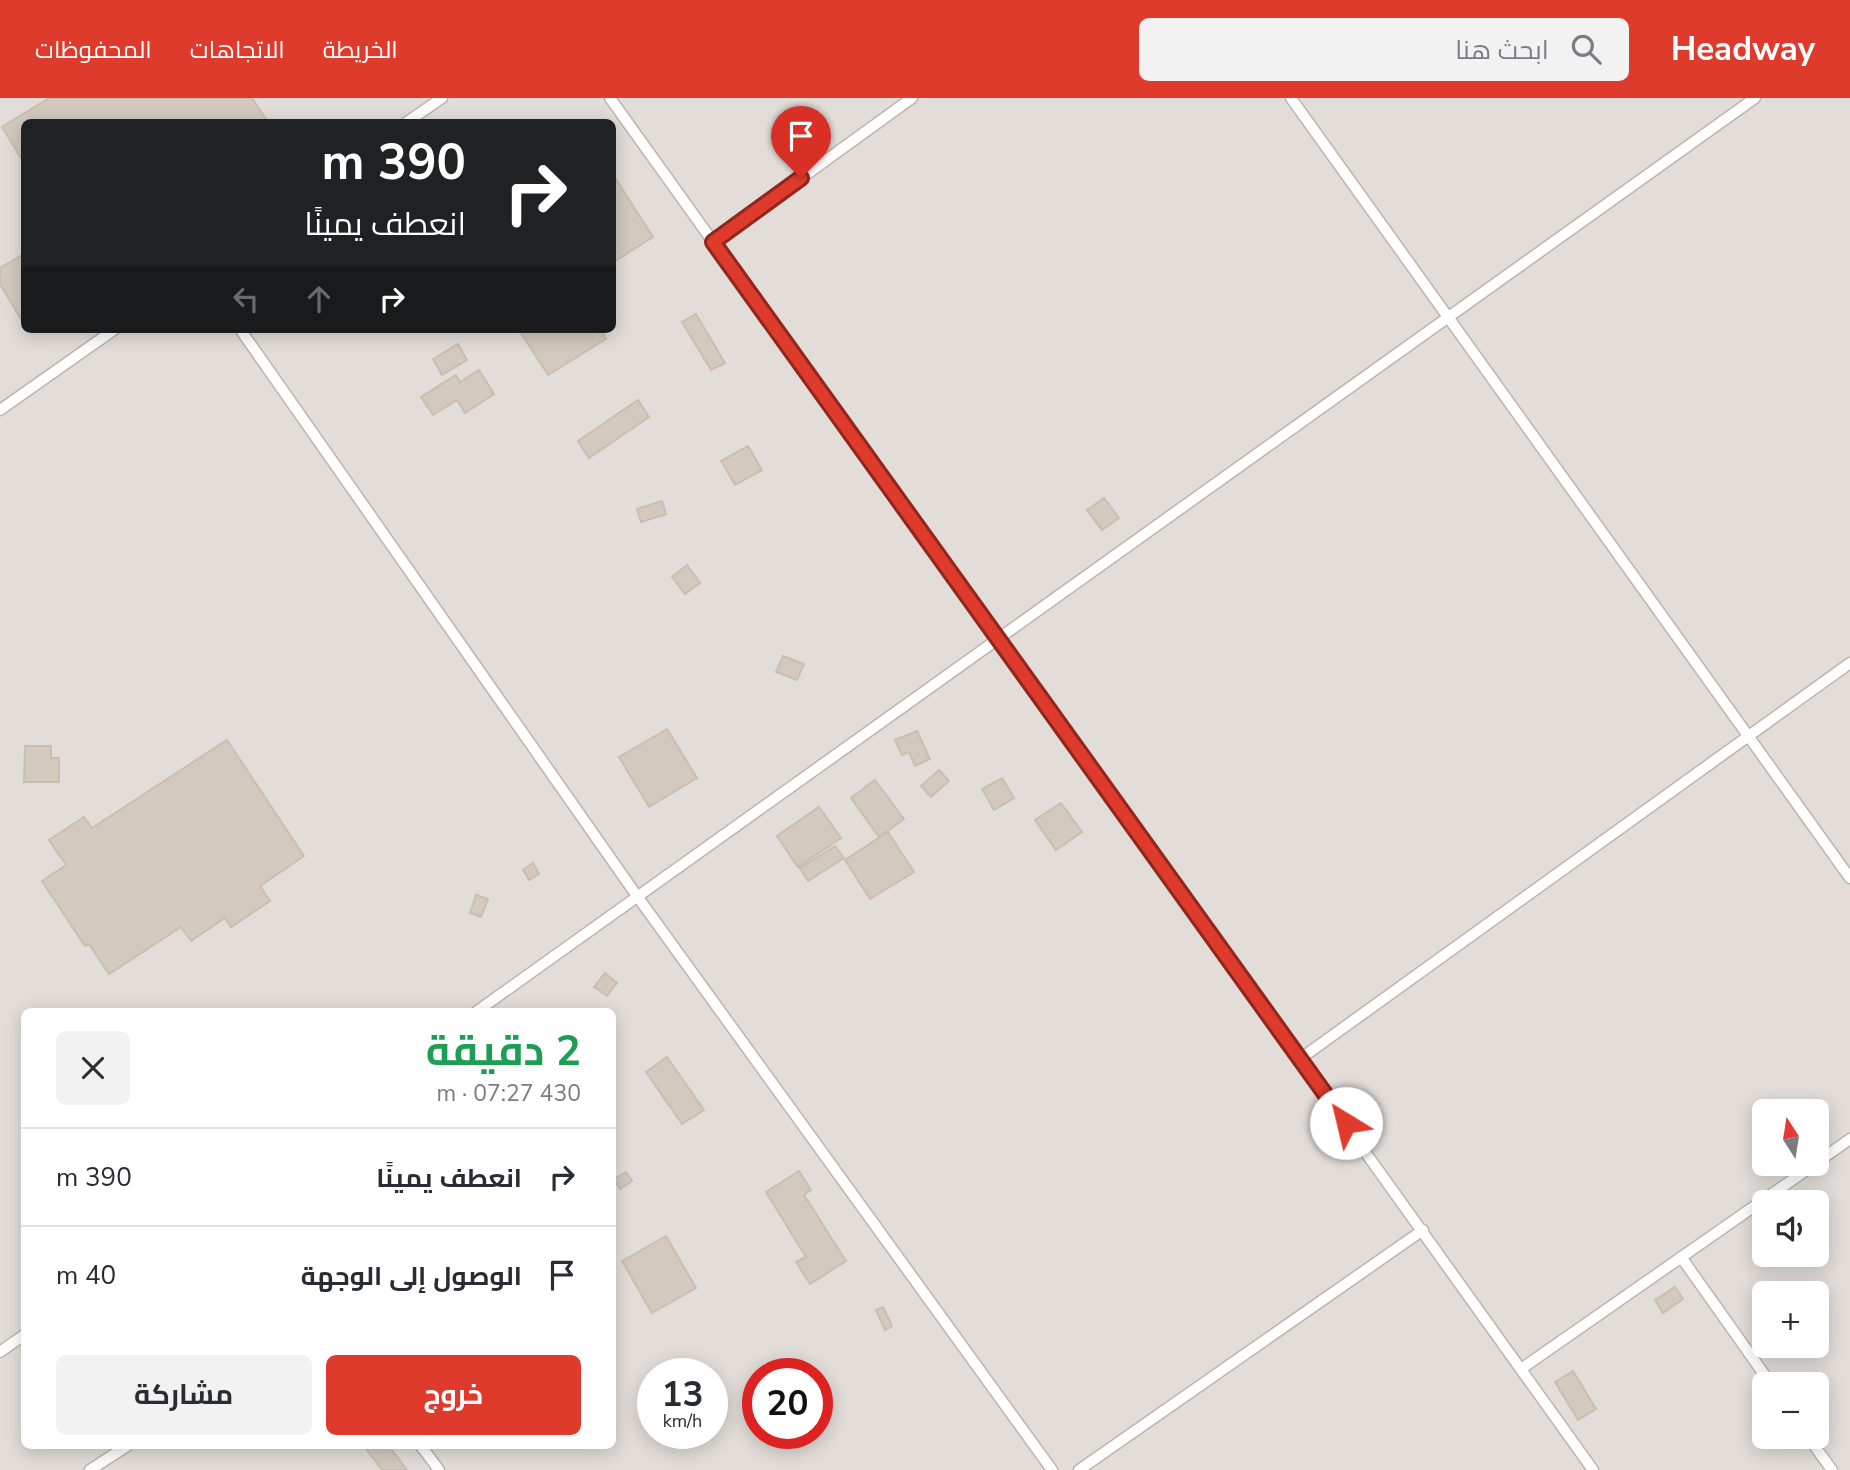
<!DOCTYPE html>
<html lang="ar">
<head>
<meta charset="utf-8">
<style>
	:root { --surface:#fff; --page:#f2f2f3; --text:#2b2b33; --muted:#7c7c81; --line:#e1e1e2; --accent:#df3b2c }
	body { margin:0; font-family:"Nunito Sans",Cairo,sans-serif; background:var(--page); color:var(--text); direction:rtl; height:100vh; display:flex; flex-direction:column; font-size:26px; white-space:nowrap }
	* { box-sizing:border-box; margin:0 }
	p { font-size:23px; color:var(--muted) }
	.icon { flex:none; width:38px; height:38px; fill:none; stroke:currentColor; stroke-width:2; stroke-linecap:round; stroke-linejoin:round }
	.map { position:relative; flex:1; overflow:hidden; direction:ltr }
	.panel { position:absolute; left:21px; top:910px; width:595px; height:441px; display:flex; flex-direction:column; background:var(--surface); border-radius:10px; box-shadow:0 4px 18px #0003; direction:rtl }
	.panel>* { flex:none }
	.top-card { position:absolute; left:21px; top:21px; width:595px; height:214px; border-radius:10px; box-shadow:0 4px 18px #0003; direction:rtl; background:#202124; color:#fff; overflow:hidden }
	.needle { width:46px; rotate:348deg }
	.tools { position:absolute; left:1752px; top:1001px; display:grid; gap:14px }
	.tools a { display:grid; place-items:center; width:77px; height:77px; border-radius:10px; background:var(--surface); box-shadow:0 4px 18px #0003; font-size:35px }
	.speed { position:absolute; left:637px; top:1260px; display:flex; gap:14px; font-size:35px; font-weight:700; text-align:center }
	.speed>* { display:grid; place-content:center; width:91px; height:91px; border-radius:50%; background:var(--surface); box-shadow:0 4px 18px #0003; line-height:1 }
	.speed small { font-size:18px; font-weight:400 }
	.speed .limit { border:10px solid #d22; background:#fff; color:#111 }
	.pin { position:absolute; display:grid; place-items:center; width:60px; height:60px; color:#fff; margin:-72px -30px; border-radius:50% 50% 50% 0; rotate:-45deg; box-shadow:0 0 7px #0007 }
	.pin .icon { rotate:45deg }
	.me { position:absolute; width:77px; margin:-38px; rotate:324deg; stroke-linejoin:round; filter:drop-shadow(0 0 5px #0008) }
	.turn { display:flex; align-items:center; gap:24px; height:147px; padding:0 35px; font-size:32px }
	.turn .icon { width:91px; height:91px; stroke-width:2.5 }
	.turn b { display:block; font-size:49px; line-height:60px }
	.lanes { display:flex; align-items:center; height:66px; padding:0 35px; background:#0003; justify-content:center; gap:35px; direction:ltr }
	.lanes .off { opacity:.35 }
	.round { display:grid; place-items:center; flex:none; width:74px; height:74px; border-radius:10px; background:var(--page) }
	.head { display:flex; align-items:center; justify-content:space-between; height:119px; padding:0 35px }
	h1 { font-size:42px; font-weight:700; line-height:52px; color:#1e9e55 }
	.action { display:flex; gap:14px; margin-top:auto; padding:14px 35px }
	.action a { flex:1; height:80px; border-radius:10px; background:var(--accent); color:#fff; font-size:28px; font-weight:700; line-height:80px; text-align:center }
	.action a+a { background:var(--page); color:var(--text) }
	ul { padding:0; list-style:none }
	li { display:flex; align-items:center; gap:21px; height:98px; padding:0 35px; border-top:2px solid var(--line) }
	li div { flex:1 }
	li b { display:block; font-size:26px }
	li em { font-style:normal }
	header { display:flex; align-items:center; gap:42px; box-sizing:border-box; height:98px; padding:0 35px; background:var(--accent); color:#fff }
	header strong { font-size:33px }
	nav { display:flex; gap:38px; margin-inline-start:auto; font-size:24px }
	.search { width:490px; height:63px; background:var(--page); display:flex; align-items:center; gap:18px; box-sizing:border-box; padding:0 24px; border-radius:10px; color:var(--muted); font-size:26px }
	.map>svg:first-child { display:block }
	.industrial { fill:#e2ddd9; fill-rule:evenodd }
	.building { fill:#d3c9be; stroke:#cabeb0; stroke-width:2 }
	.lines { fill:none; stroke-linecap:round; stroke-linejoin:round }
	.lane-casing { stroke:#bdb5ab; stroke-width:13 }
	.lane { stroke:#fff; stroke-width:10 }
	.route-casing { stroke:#91261d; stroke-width:18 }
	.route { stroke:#df3b2c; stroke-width:12 }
</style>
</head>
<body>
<header>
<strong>Headway</strong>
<div class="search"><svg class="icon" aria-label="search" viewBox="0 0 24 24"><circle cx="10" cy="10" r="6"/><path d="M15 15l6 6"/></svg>ابحث هنا</div>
<nav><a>الخريطة</a><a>الاتجاهات</a><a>المحفوظات</a></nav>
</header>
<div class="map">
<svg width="1850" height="1372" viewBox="0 0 1850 1372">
	<rect width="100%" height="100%" fill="#f0ece4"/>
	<!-- industrial -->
	<path class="industrial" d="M0,0H1850V1372H0ZM24,24H612V231H24ZM24,914H612V1348H24ZM1764,1013H1816V1066H1764ZM1764,1104H1816V1157H1764ZM1764,1195H1816V1248H1764ZM653,1276H712V1335H653ZM758,1276H817V1335H758ZM1764,1286H1816V1339H1764Z"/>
	<!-- building -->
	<path class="building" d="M49,0H252L268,24H24V65L2,29Z
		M612,75L653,139L612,165Z
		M24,156V226L0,186V170Z
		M696,216L725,265L711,272L682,224Z
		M528,231H600L606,241L548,277L521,235Z
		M458,246L467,262L442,277L433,261Z
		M479,272L494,296L465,315L457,302L433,317L421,299L456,277L460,284Z
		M638,302L649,319L589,360L578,343Z
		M748,348L762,372L735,387L721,363Z
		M1104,400L1119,420L1102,432L1087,412Z
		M662,403L666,416L641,424L637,411Z
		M687,467L700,485L685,496L672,479Z
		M783,558L804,566L797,582L776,574Z
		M667,631L697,680L649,709L619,659Z
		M917,633L930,661L915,668L909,654L902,657L895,642Z
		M227,642L304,758L260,788L270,803L231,829L225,820L191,843L181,829L109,876L89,846L85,848L42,783L66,767L49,742L84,719L92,730Z
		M25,648H51V660H59V684H24Z
		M939,672L949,683L931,699L921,688Z
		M1002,680L1014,700L994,712L982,691Z
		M875,682L904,721L879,739L851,700Z
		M1061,705L1082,734L1056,752L1035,722Z
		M819,709L841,740L798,769L777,738Z
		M888,734L914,774L870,801L845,762Z
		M835,748L844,760L808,783L800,770Z
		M533,765L539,776L529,782L523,772Z
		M476,797L488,801L481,819L470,815Z
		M605,875L617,885L607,898L594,889Z
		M667,959L704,1012L682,1026L646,974Z
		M799,1073L811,1092L804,1097L846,1163L810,1186L796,1164L806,1159L766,1094Z
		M626,1074L632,1083L620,1091L614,1081Z
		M666,1138L696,1190L652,1215L622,1163Z
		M1675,1189L1683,1201L1663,1215L1655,1202Z
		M883,1209L892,1228L885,1232L876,1212Z
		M1573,1273L1596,1311L1578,1322L1555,1284Z
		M364,1348H389L407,1372H382Z"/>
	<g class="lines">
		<defs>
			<path id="lane" d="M610,0L1593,1372
				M1291,0L1850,780
				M407,24L442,0
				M713,144L912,0
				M240,231L637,798L1052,1372
				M0,312L115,231
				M476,914L1755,0
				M1300,961L1850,565
				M1816,1065L1850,1041
				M1681,1159L1771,1286
				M0,1254L24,1237
				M1521,1271L1815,1066
				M1808,1339L1832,1372
				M421,1348L439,1372
				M90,1372L127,1348
				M1079,1372L1423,1132"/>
		</defs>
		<!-- lane casing -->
		<use href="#lane" class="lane-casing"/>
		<!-- lane -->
		<use href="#lane" class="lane"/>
	</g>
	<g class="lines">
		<defs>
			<path id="route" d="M801,80L713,144L1346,1025"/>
		</defs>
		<!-- route casing -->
		<use href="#route" class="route-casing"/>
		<!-- route -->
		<use href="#route" class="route"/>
	</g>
</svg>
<div class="tools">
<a><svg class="needle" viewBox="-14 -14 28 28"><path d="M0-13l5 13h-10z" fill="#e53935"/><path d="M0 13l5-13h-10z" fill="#7c7c81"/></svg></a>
<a><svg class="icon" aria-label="sound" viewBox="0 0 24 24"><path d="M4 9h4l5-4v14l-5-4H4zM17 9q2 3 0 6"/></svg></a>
<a>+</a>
<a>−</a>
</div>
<div class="speed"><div>13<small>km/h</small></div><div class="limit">20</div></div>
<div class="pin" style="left:801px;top:80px;background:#d93025"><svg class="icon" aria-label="arrive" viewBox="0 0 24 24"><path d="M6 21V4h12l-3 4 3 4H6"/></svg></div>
<svg class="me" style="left:1346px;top:1025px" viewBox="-20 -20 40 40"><circle r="19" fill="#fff"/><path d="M0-13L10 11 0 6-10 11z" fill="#df3b2c"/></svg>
<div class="top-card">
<div class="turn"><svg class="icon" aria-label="right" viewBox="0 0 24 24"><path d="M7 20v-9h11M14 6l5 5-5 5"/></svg><div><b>390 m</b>انعطف يمينًا</div></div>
<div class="lanes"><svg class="icon off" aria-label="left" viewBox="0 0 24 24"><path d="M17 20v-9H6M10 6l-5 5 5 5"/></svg><svg class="icon off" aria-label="ahead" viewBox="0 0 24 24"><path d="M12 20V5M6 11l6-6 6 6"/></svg><svg class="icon" aria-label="right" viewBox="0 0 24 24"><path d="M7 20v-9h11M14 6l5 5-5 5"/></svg></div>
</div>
<section class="panel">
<div class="head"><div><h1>2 دقيقة</h1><p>430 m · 07:27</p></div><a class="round"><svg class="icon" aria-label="close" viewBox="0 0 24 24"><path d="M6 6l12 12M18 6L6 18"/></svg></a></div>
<ul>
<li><svg class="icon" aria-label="right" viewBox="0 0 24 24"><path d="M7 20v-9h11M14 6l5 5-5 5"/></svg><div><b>انعطف يمينًا</b></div><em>390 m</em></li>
<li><svg class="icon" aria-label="arrive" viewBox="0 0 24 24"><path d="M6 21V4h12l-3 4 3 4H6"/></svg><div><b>الوصول إلى الوجهة</b></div><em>40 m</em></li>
</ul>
<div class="action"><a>خروج</a><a>مشاركة</a></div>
</section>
</div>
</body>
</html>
